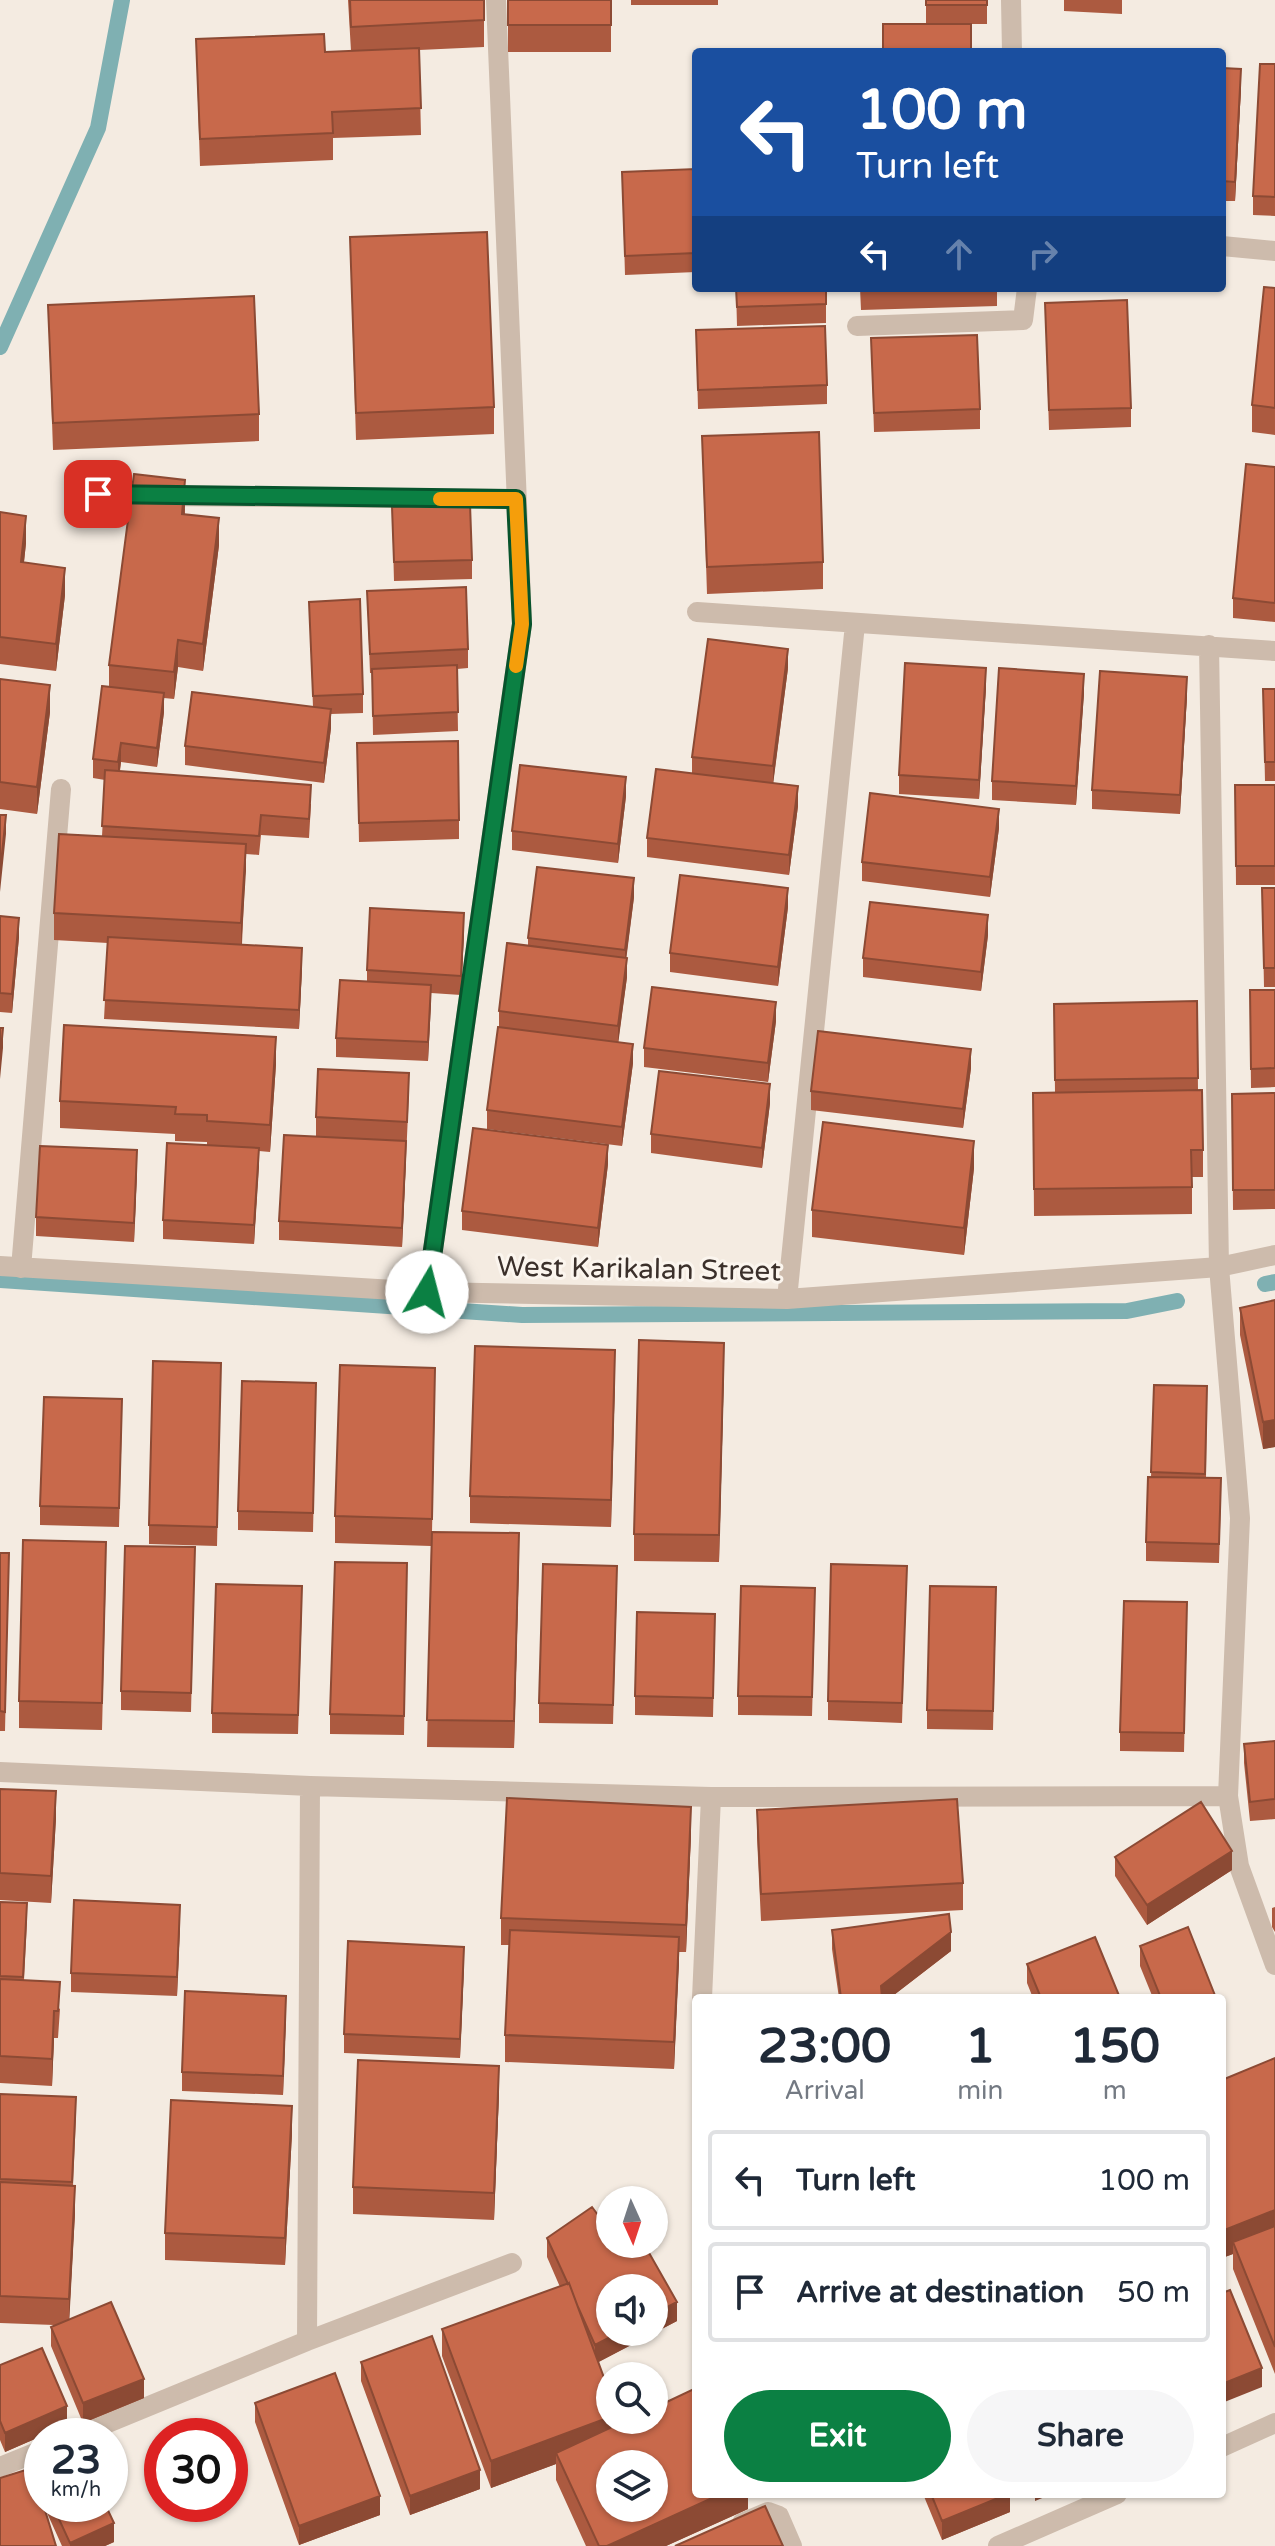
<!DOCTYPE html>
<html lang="en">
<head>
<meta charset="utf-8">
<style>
	:root { --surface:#fff; --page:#f6f6f7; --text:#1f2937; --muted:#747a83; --line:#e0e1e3; --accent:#0b8043 }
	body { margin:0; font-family:"Varela Round",sans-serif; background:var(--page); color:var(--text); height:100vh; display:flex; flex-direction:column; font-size:30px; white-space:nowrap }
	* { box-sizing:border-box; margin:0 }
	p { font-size:26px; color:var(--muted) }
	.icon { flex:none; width:44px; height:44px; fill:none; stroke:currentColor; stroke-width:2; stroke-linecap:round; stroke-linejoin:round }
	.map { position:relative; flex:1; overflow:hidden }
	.details { position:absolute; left:692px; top:1994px; width:534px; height:504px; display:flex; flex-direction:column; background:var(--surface); border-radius:8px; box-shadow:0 2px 6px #0004 }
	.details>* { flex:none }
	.hud { position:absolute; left:692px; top:48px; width:534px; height:244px; border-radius:8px; box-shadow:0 2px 6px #0004; background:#1a4fa0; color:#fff; overflow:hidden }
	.needle { width:52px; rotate:177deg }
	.controls { position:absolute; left:596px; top:2186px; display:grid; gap:16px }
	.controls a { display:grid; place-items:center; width:72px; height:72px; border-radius:50%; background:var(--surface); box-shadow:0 2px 6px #0004; font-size:40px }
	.speed { position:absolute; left:24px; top:2418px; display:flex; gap:16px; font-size:40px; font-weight:700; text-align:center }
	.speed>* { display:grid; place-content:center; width:104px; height:104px; border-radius:50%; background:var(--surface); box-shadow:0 2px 6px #0004; line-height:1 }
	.speed small { font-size:20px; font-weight:400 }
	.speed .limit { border:12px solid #d22; background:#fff; color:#111 }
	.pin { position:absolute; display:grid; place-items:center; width:68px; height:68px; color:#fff; margin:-34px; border-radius:16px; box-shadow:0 4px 12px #0006 }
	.me { position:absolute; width:88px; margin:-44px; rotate:8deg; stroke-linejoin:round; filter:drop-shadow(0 0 6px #0008) }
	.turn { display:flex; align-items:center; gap:28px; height:168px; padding:0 32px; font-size:36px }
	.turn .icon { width:104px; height:104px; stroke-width:2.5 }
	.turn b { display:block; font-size:56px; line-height:68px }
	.lanes { display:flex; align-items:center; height:76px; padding:0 32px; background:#0003; justify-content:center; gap:40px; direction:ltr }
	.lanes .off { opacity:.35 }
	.eta { display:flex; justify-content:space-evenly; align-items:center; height:136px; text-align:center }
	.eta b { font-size:48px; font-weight:700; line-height:56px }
	.primary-button { display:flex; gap:16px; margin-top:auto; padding:16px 32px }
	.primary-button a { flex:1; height:92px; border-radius:48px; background:var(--accent); color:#fff; font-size:32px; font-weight:700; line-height:92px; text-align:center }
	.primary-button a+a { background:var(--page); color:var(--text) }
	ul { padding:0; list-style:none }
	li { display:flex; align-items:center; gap:24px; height:100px; margin:0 16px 12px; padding:0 16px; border:4px solid var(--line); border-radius:8px }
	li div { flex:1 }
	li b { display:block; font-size:30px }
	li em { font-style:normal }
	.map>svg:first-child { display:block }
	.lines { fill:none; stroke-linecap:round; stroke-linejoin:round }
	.stream { stroke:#7fb0b2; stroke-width:16 }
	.minor { stroke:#cdbbac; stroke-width:20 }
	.wall { fill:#ac5a40 }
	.shaded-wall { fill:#8c4a34 }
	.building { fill:#c8694b; stroke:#8c4a34; stroke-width:2; fill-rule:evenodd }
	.route-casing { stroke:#07532c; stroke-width:20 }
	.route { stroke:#0b8043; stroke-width:14 }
	.slow { stroke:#f59e0b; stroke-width:14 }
	.labels { text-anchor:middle; stroke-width:6; stroke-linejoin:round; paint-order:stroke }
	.street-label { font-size:28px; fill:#3b302b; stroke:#fbf5ee }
</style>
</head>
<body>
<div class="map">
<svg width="1275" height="2546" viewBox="0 0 1275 2546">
	<rect width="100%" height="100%" fill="#f4ebe1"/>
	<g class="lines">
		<!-- stream -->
		<path class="stream" d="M0,347L98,128L122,0
			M0,1280L522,1315L1127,1311L1177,1301
			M1265,1284L1275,1282"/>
		<!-- minor -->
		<path class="minor" d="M1011,0L1012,52
			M1222,246L1275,251
			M857,326L1023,320L1027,288
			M98,494L149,496L516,499
			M697,612L1275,651
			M1209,645L1219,1267L1240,1518L1228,1796L1239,1866L1275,1965
			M0,1266L427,1292L787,1299L1219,1267L1275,1255
			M21,1268L61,789
			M427,1292L522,624L496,0
			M787,1299L855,624
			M0,1772L310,1786L711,1797L1228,1796
			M702,1998L711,1797
			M307,2341L310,1786
			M76,2436L307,2341L512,2263
			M1222,2447L1275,2423
			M0,2467L42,2450
			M742,2523L768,2512L779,2516L792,2546
			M998,2546L1117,2494"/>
	</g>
	<!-- wall -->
	<path class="wall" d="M348,0H484V47L419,50L421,135L333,138V160L200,166L196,39L325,52L351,51Z
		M508,0H611V52H508Z
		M631,0H718V5H631Z
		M926,0H987V24H926Z
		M1064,0H1122V14L1064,11Z
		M1275,64V216L1253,215V196Z
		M1222,68L1241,88L1235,201H1222Z
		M696,169V272L625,275L622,172Z
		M350,237L494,407V434L356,440Z
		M736,288H826V323L737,326Z
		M860,288H997V306L861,310Z
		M1275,288V435L1252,432V405Z
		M1045,303L1131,408V427L1049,430Z
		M48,305L259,414V441L53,450Z
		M696,330L827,385V404L698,409Z
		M871,338L980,409V429L874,432Z
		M702,436L823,562V589L707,594Z
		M1275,467V622L1233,618V598Z
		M185,507V514L219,545L203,671L178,667L174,699L164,698V712L157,767L121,762L120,771L311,804L309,838L261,835L259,855L246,854L242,944L302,967L299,1029L104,1019L108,943L54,940V913L102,836L105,780L93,778V759L109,687V665Z
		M392,507L472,560V579L394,581Z
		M0,512L26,543L24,562L65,595L56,671L0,664Z
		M367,591L468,649V668L457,669L458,731L373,735L372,673H370Z
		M309,602L363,694V713L331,714V728L324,783L185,765V746L313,707Z
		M788,668L773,783L798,806L789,875L647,857V838L692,773V757Z
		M0,679L50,712L37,814L0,809Z
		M986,687L979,799L899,794V775Z
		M1263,689H1275V781H1265Z
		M1084,693L1076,805L992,800V781Z
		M1187,696L1180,814L1092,809V790Z
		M357,743L459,820V839L359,842Z
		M1235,785H1275V885H1236Z
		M626,796L618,863L512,850V831Z
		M999,828L990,897L862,881V862Z
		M1262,888H1275V987H1264Z
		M634,897L626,958L627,977L618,1042L633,1063L622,1146L487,1129V1110L499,1027V1011L528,946V938Z
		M788,907L778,986L670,972V953Z
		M0,916L19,937L12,1013L0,1012Z
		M464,932L461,995L431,993L428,1061L336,1057V1038L367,982V970Z
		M988,935L981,991L863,977V958Z
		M1250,990H1275V1087L1251,1088Z
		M1197,1001L1198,1090L1203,1150V1177H1192V1214L1034,1216L1033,1093L1055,1092L1054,1004Z
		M776,1021L768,1082L644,1067V1048Z
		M276,1064L270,1152L259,1151L254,1244L163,1239V1220L207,1145V1142L175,1141V1134L60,1128V1101Z
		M971,1068L963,1128L811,1110V1091Z
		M409,1092L402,1247L279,1240V1221L316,1136V1117Z
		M1275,1093V1209L1233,1210L1232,1094Z
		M770,1103L762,1168L651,1153V1134Z
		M608,1164L598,1247L462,1230V1211Z
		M974,1168L964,1255L812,1237V1210Z
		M137,1170L134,1242L36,1236V1217Z
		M1275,1300V1447L1263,1449L1240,1335V1308Z
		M221,1363L217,1546L149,1544V1525Z
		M724,1370L719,1562L634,1561V1534Z
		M615,1377L611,1527L470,1523V1496Z
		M1154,1385L1207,1386L1206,1478L1221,1497L1219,1563L1146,1561V1542L1151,1477Z
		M435,1395L432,1532L519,1560L514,1748L427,1747L431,1546L335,1543V1516Z
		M316,1402L313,1532L238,1530V1511Z
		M122,1419L119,1527L40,1525V1506Z
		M195,1547L191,1712L121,1710V1691Z
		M0,1553H9L5,1731H0Z
		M407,1563L404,1735L330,1734V1714Z
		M907,1566L902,1723L828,1720V1701Z
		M106,1569L102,1730L19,1728V1701Z
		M617,1585L613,1724L539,1723V1703Z
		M302,1605L298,1734L212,1733V1713Z
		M815,1607L812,1716L738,1715V1696Z
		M996,1607L993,1730L927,1729V1710Z
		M1187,1621L1184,1752L1120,1751V1732Z
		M715,1633L713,1717L635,1715V1696Z
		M1275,1741V1819L1250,1821L1244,1763V1744Z
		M0,1789L56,1818L51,1903L0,1900Z
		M757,1810L963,1883V1910L761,1921L757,1837Z
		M691,1834L686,1952H679L674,2069L505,2062V2035L509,1945H501V1918Z
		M1115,1857L1232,1870L1147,1925L1115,1876Z
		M0,1902L27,1922L24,1980L60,2009L58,2038H54L52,2086L0,2083Z
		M1275,1907V1932L1272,1927V1908Z
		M180,1924L177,1996L71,1992V1973Z
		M832,1930L951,1951L890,1998H839L832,1949Z
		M1140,1946L1216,1998H1153L1140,1966Z
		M1027,1964L1120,1998H1033L1027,1983Z
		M464,1966L460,2058L344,2053V2034Z
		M286,2015L283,2095L182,2091V2072Z
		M1275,2058V2374L1233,2269V2254L1222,2258Z
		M499,2093L494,2220L353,2214V2187Z
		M0,2094L76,2116L73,2186L75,2213L69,2319L144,2398L83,2423L51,2346V2327L54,2325L0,2323Z
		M292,2133L285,2265L165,2260V2233Z
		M547,2238L677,2321L598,2362L618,2420V2424L748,2494V2509L666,2546H586L556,2480V2464L491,2488L442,2356V2329L560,2287L547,2257Z
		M361,2362L480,2489L410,2515L361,2381Z
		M0,2365L67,2425L5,2452L0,2440Z
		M255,2403L380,2515L299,2545L255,2422Z
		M42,2478V2504L40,2495V2479Z
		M923,2494H1010V2512L942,2540Z
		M43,2504H105L114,2542L105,2546H62Z"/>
	<!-- shaded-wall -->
	<path class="shaded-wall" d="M1241,69V88L1235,201V182Z
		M185,480V507L182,541V514Z
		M26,516V543L21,589V562Z
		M219,518V545L203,671V644Z
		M65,568V595L56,671V644Z
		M178,640V667L174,699V672Z
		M788,649V668L773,785V766Z
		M986,668V687L979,799V780Z
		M1084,674V693L1076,805V786Z
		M1187,677V696L1180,814V795Z
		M50,685V712L37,814V787Z
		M164,693V712L157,767V748Z
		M331,709V728L324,783V763Z
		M121,743V762L118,782V762Z
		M626,777V796L618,863V844Z
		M798,786V806L789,875V855Z
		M999,809V828L990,897V877Z
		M6,815V834L0,892V873Z
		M246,844V871L241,950V923Z
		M634,878V897L625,969V950Z
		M788,888V907L778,986V967Z
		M464,913V932L461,995V976Z
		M988,915V935L981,991V972Z
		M19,918V937L12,1013V994Z
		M302,948V967L299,1029V1010Z
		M627,958V977L618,1045V1026Z
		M431,985V1004L428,1061V1042Z
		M776,1002V1021L768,1082V1063Z
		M3,1028V1048L0,1079V1060Z
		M276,1037V1064L270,1152V1125Z
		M633,1044V1063L622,1146V1127Z
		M971,1049V1068L963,1128V1109Z
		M770,1084V1103L762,1168V1148Z
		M406,1141V1160L402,1247V1228Z
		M974,1141V1168L964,1255V1228Z
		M608,1145V1164L598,1247V1228Z
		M259,1148V1167L254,1244V1225Z
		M137,1150V1170L134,1242V1223Z
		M724,1343V1370L719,1562V1535Z
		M615,1350V1377L611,1527V1500Z
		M1275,1420V1447L1263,1449V1422Z
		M519,1533V1560L514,1748V1721Z
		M56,1791V1818L51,1903V1876Z
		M691,1807V1834L686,1952V1925Z
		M1232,1851V1870L1147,1925V1905Z
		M180,1905V1924L177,1996V1977Z
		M951,1932V1951L890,1998H881V1986Z
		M679,1937V1964L674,2069V2042Z
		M464,1947V1966L460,2058V2039Z
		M286,1996V2015L283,2095V2076Z
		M54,2011V2038L52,2086V2059Z
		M499,2066V2093L494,2220V2193Z
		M292,2106V2133L285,2265V2238Z
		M75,2186V2213L69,2326V2299Z
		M1275,2210V2237L1233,2242V2254L1222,2258V2231Z
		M677,2302V2321L595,2364V2345L620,2332H654V2314Z
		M1262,2368V2387L1222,2403V2384Z
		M144,2379V2398L83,2423V2403Z
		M67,2406V2425L5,2452V2433Z
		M610,2417V2420H618V2442L556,2453V2464L491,2488V2461Z
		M480,2470V2489L410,2515V2496Z
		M721,2494H748V2509L666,2546H607Z
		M1008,2494H1010V2512L942,2540V2521Z
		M1035,2494H1052L1035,2501Z
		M380,2496V2515L299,2545V2526Z
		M114,2523V2542L105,2546H70V2543Z"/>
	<!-- building -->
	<path class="building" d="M350,0H484V20L351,27Z
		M508,0H611V25H508Z
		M926,0H987V5H926Z
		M883,24H971V52H883Z
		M324,34L325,52L419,48L421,108L332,112L333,133L200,139L196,39Z
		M1260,64H1275V197L1253,196Z
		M1222,68L1241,69L1235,182L1222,181Z
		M696,169V253L625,256L622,172Z
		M487,232L494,407L356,413L350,237Z
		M1264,287L1275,288V408L1252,405Z
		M736,288H826V304L737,307Z
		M861,288H957L861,291Z
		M254,296L259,414L53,423L48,305Z
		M1127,300L1131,408L1049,410L1045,303Z
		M825,326L827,385L698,390L696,330Z
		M977,335L980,409L874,413L871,338Z
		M819,432L823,562L707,567L702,436Z
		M1246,464L1275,467V603L1233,598Z
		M134,474L185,480L182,514L219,518L203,644L178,640L174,672L109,665Z
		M470,504L472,560L394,562L392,507Z
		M0,512L26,516L21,562L65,568L56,644L0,637Z
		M466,587L468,649L370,654L367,591Z
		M360,599L363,694L313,696L309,602Z
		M708,639L788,649L773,766L692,757Z
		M905,663L986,668L979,780L899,775Z
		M457,665L458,712L373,716L372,669Z
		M999,668L1084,674L1076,786L992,781Z
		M1100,671L1187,677L1180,795L1092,790Z
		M0,679L50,685L37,787L0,782Z
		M102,686L164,693L157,748L121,743L118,762L93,759Z
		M1263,689H1275V762H1265Z
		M192,692L331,709L324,763L185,746Z
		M458,741L459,820L359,823L357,743Z
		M520,765L626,777L618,844L512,831Z
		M656,769L798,786L789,855L647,838Z
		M105,770L311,785L309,819L261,815L259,836L102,826Z
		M1235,785H1275V866H1236Z
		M870,793L999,809L990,877L862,862Z
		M0,815H6L0,873Z
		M59,834L246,844L241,923L54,913Z
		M537,867L634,878L625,950L528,938Z
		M680,875L788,888L778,967L670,953Z
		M1262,888H1275V968H1264Z
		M870,902L988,915L981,972L863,958Z
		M370,908L464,913L461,976L367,970Z
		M0,916L19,918L12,994L0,993Z
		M108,937L302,948L299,1010L104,1000Z
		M507,943L627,958L618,1026L499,1011Z
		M340,980L431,985L428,1042L336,1038Z
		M652,987L776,1002L768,1063L644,1048Z
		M1250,990H1275V1068L1251,1069Z
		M1197,1001L1198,1078L1055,1080L1054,1004Z
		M64,1025L276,1037L270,1125L207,1121V1115L175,1114L176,1107L60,1101Z
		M498,1027L633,1044L622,1127L487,1110Z
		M0,1028H3L0,1060Z
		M818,1031L971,1049L963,1109L811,1091Z
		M318,1069L409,1073L407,1122L316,1117Z
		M659,1071L770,1084L762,1148L651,1134Z
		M1202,1090L1203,1150H1191L1192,1187L1034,1189L1033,1093Z
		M1275,1093V1190H1233L1232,1094Z
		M823,1122L974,1141L964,1228L812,1210Z
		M473,1128L608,1145L598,1228L462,1211Z
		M284,1135L406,1141L402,1228L279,1221Z
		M167,1143L259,1148L254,1225L163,1220Z
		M40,1146L137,1150L134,1223L36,1217Z
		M1275,1300V1420L1263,1422L1240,1308Z
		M639,1340L724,1343L719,1535L634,1534Z
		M475,1346L615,1350L611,1500L470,1496Z
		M153,1361L221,1363L217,1527L149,1525Z
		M340,1365L435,1368L432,1519L335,1516Z
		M242,1381L316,1383L313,1513L238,1511Z
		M1154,1385L1207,1386L1205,1474L1151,1472Z
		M44,1397L122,1399L119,1508L40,1506Z
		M1148,1477L1221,1478L1219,1544L1146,1542Z
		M432,1532L519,1533L514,1721L427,1720Z
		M23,1540L106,1542L102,1703L19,1701Z
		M125,1546L195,1547L191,1693L121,1691Z
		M0,1553H9L5,1712L0,1711Z
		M335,1562L407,1563L404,1716L330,1714Z
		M543,1564L617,1566L613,1705L539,1703Z
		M831,1564L907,1566L902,1703L828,1701Z
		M216,1584L302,1586L298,1715L212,1713Z
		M741,1586L815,1588L812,1697L738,1696Z
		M930,1586L996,1587L993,1711L927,1710Z
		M1124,1601L1187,1602L1184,1733L1120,1732Z
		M637,1612L715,1614L713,1698L635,1696Z
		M1275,1741V1799L1250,1802L1244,1744Z
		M0,1789L56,1791L51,1876L0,1873Z
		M507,1798L691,1807L686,1925L501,1918Z
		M957,1799L963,1883L761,1894L757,1810Z
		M1201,1802L1232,1851L1147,1905L1115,1857Z
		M74,1900L180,1905L177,1977L71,1973Z
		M0,1902L27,1903L23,1977L0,1976Z
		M949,1914L951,1932L881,1986L882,1998H841L832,1930Z
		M1188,1927L1216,1998H1161L1140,1946Z
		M510,1930L679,1937L674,2042L505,2035Z
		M1095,1937L1120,1998H1041L1027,1964Z
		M348,1941L464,1947L460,2039L344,2034Z
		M0,1979L60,1982L58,2011H54L52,2059L0,2056Z
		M185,1991L286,1996L283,2076L182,2072Z
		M1275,2058V2210L1222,2231V2080Z
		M358,2060L499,2066L494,2193L353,2187Z
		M0,2094L76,2097L72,2182L0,2179Z
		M171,2100L292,2106L285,2238L165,2233Z
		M0,2182L75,2186L69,2299L0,2296Z
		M592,2207L604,2223L610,2222V2244H644L677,2302L654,2314V2288H610V2332H620L595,2345L578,2307L569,2283L568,2284L547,2238Z
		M1275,2226V2347L1233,2242Z
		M569,2283L610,2394V2417L491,2461L442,2329Z
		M1230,2290L1262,2368L1222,2384V2293Z
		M111,2302L144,2379L83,2403L51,2327Z
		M432,2336L480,2470L410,2496L361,2362Z
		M42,2348L67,2406L5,2433L0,2421V2365Z
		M335,2373L380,2496L299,2526L255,2403Z
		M696,2388V2494H721L607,2546H599L556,2453L627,2420H654V2408ZM610,2464H654V2508H610Z
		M32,2468L56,2546H0V2478Z
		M931,2494H1008L942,2521Z
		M52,2504H105L114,2523L70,2543Z
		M765,2506L783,2546H675Z"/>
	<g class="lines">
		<defs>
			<path id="route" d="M98,494L516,499L522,624L427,1292"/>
		</defs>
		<!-- route casing -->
		<use href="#route" class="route-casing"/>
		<!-- route -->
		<use href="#route" class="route"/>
		<!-- slow -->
		<path class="slow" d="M440,499H516L522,624L516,666"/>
	</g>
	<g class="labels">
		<!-- street labels -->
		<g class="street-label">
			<text transform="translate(639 1268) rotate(1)" y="10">West Karikalan Street</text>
		</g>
	</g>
</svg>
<div class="controls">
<a><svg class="needle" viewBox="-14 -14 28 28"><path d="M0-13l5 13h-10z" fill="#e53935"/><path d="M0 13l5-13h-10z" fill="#747a83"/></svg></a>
<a><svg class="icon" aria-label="sound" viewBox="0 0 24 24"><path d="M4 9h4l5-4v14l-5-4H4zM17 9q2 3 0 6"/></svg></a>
<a><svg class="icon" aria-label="search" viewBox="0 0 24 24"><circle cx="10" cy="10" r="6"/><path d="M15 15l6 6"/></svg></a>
<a><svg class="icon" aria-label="layers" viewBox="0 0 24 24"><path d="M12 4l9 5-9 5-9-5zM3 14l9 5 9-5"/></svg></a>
</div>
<div class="speed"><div>23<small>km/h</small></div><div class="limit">30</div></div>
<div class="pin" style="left:98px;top:494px;background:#d93025"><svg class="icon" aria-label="arrive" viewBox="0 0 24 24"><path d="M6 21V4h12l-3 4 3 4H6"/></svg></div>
<svg class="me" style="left:427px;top:1292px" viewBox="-20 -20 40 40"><circle r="19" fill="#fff"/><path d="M0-13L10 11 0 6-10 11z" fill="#0b8043"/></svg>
<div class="hud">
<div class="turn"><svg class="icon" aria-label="left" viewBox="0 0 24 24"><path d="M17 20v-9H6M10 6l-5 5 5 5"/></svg><div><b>100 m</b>Turn left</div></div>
<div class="lanes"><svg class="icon" aria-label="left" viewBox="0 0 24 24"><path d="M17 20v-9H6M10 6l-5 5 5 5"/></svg><svg class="icon off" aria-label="ahead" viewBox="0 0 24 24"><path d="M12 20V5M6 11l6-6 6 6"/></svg><svg class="icon off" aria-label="right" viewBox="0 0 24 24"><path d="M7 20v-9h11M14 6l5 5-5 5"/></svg></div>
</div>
<section class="details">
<div class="eta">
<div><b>23:00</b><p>Arrival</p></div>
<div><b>1</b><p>min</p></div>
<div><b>150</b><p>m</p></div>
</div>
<ul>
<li><svg class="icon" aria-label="left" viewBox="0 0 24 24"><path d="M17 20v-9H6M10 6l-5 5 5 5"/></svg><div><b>Turn left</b></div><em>100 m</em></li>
<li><svg class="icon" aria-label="arrive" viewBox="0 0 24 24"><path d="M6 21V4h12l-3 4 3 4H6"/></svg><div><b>Arrive at destination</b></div><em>50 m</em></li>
</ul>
<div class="primary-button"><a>Exit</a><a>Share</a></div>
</section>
</div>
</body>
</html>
